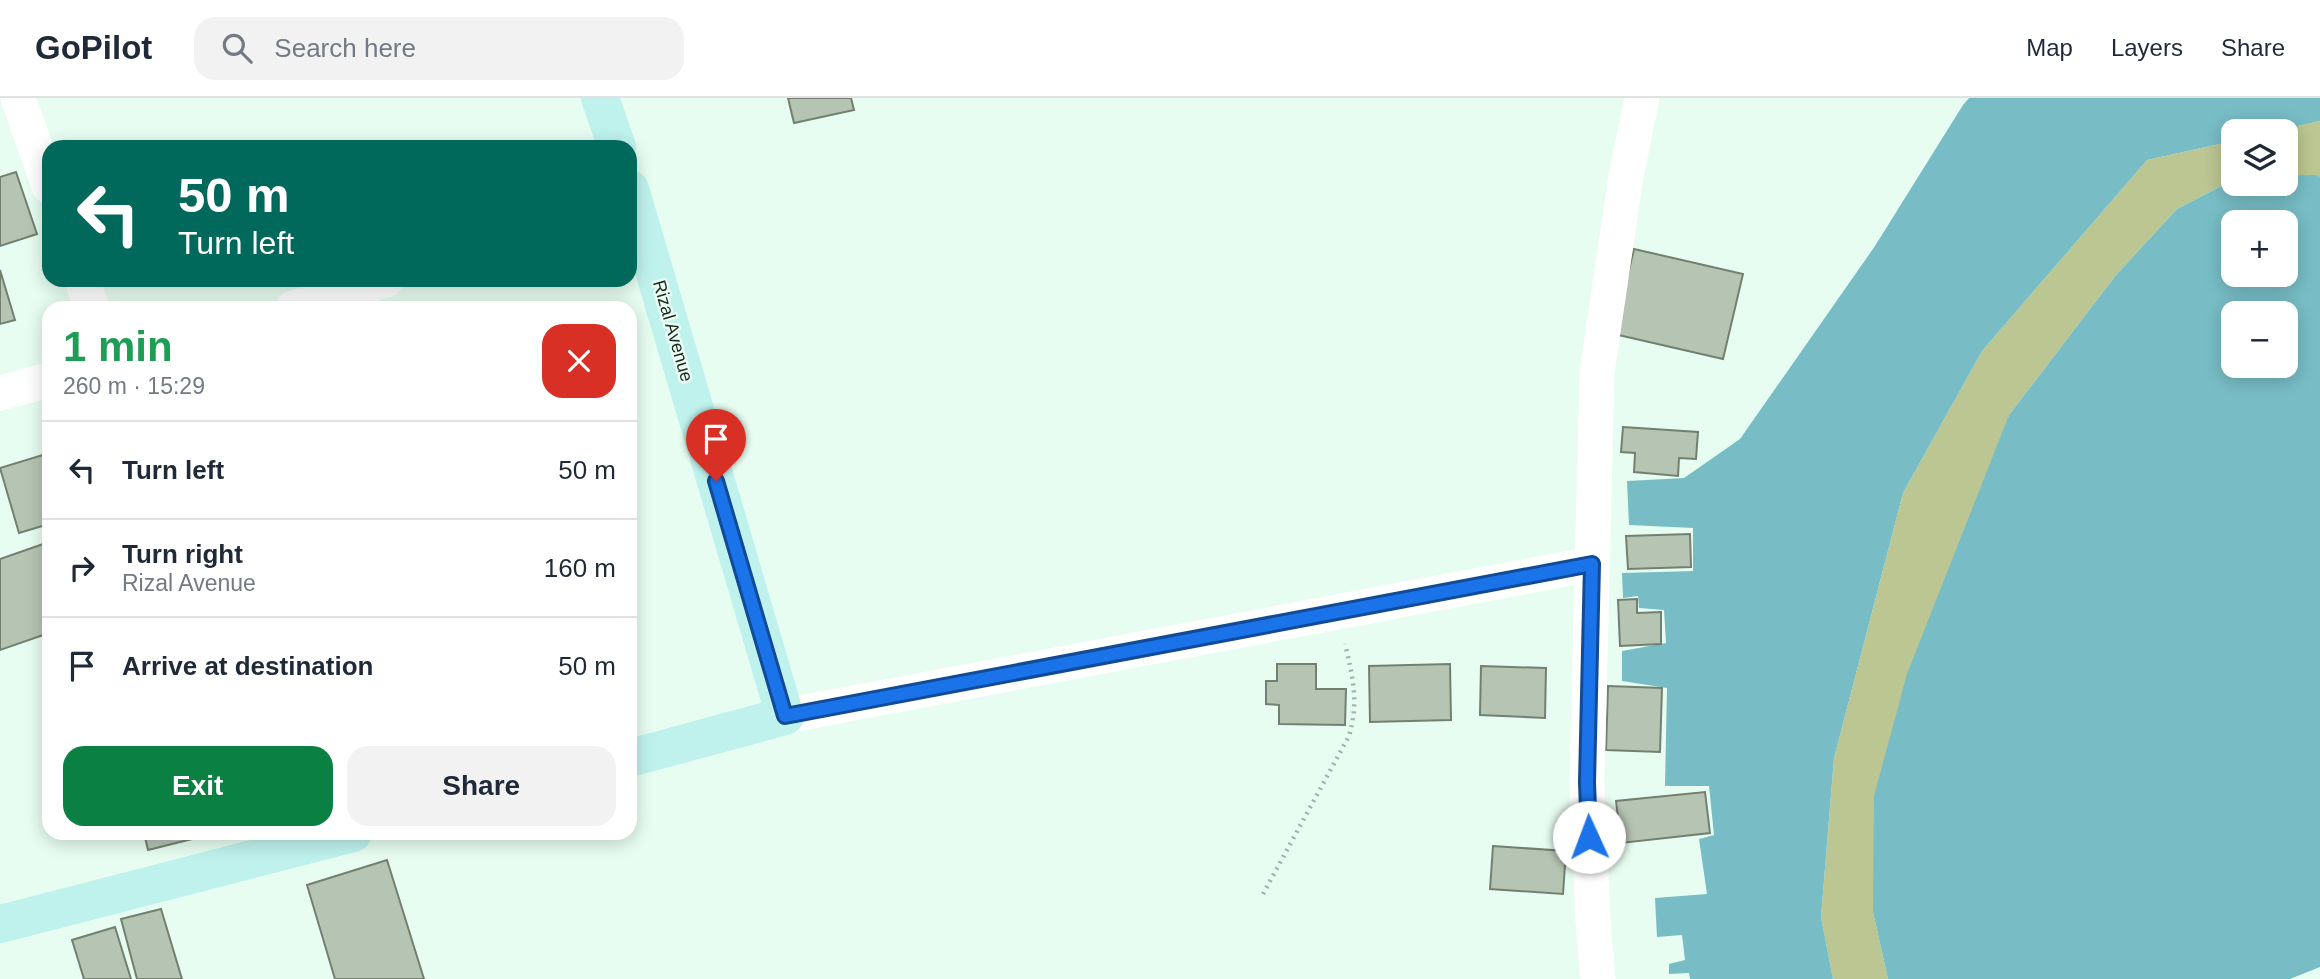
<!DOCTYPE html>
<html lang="en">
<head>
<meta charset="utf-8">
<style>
	:root { --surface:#fff; --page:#f2f2f3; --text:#1f2937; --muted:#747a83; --line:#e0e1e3; --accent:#0b8043 }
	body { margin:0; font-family:Helvetica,sans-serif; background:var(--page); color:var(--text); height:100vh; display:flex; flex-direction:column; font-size:26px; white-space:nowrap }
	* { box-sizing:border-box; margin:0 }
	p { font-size:23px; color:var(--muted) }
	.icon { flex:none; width:38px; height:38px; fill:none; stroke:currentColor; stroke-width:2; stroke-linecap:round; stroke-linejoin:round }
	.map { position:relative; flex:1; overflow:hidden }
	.drawer { position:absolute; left:42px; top:203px; width:595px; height:539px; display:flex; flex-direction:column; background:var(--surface); border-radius:21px; box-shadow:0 4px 18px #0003 }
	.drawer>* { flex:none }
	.banner { position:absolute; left:42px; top:42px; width:595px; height:147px; border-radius:21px; box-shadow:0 4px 18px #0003; background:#00695c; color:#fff; overflow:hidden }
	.fabs { position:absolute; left:2221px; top:21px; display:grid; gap:14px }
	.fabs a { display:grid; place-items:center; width:77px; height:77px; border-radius:14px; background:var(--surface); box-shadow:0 4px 18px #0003; font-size:35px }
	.pin { position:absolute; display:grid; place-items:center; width:60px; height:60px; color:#fff; margin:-72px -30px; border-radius:50% 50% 50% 0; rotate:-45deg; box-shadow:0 0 7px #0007 }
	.pin .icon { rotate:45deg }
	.me { position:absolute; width:77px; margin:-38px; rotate:358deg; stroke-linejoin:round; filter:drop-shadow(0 0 5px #0008) }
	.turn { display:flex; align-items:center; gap:24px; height:147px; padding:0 21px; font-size:32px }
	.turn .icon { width:91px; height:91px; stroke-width:2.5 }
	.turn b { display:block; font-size:49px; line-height:60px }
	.round { display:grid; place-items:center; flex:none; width:74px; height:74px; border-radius:21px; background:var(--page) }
	.summary { display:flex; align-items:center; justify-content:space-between; height:119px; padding:0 21px }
	h1 { font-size:42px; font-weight:800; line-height:52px; color:#1e9e55 }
	.action { display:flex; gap:14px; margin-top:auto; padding:14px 21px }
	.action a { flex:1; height:80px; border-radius:21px; background:var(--accent); color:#fff; font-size:28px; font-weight:800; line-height:80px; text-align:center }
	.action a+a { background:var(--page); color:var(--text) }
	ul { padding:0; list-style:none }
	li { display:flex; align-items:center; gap:21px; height:98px; padding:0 21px; border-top:2px solid var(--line) }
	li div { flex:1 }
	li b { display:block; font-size:26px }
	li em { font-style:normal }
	header { display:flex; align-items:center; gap:42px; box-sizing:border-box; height:98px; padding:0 35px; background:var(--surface); border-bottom:2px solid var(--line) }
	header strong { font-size:33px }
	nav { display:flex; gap:38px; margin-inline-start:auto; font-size:24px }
	.search { width:490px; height:63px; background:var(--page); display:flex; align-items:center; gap:18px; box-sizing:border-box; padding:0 24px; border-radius:21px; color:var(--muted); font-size:26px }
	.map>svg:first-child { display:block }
	.forest { fill:#bbc692 }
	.water { fill:#78bdc6; fill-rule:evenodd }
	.building { fill:#b6c4b3; stroke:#738070; stroke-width:2 }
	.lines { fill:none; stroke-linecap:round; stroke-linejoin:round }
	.path { stroke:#a0b1a8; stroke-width:4.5; stroke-dasharray:2 5; stroke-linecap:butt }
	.street { stroke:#fff; stroke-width:35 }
	.secondary { stroke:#bff2ed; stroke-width:38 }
	.route-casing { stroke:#114b97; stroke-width:18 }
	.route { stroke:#1a73e8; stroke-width:12 }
	.labels { text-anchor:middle; stroke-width:5; stroke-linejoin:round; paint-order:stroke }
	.street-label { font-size:18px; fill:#202824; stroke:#e7fdf1 }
</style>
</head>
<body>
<header>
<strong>GoPilot</strong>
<div class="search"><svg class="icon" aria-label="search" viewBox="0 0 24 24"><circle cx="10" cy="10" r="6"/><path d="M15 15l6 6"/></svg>Search here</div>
<nav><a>Map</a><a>Layers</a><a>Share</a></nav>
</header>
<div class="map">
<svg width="2320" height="881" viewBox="0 0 2320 881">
	<rect width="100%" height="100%" fill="#e7fdf1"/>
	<!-- forest -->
	<path class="forest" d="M2320,23V79L2286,78V33H2275Z
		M2233,43V82L2177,111L2116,177L2009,317L1873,814L1888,881H1833L1821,819L1834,660L1903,395L1982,253L2147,62Z"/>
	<!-- water -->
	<path class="water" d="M1969,0H2320V23L2275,33H2233V43L2147,62L1982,253L1903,395L1834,660L1821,819L1833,881H1690L1689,875L1669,876V866L1685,862L1682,837L1657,839L1655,800L1707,796L1699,741L1714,737L1709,688H1665L1667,590L1622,583V553L1666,545L1664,512L1639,510L1638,498L1623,500L1622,475L1693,473V430L1629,427L1627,383L1684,380L1740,341L1875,148L1963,7Z
		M2315,77L2320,79V869L2290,881H1888L1873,814L1874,698L1907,576L2009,317L2116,177L2177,111L2233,82V86H2286V78ZM2233,124H2286V177H2233ZM2233,215H2286V268H2233Z"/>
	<!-- building -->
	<path class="building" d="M788,0H851L854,12L794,25Z
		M16,74L37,136L0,148V79Z
		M1634,151L1743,176L1723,261L1614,236Z
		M0,172L15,222L0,226Z
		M1623,329L1698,334L1696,361L1679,360L1678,378L1634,374L1635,355L1621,354Z
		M49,355V426L19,435L0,370Z
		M1690,436L1691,469L1628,471L1626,438Z
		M49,444V535L0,552V461Z
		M1637,501V515L1661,514V546L1620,548L1618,502Z
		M1277,566H1316V591H1346L1345,627L1279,626V607L1266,606V583H1277Z
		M1450,566L1451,622L1370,624L1369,568Z
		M1481,568L1546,570L1545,620L1480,617Z
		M1608,588L1662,590L1660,654L1606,652Z
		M1705,694L1710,735L1621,745L1616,703Z
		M144,735H216L148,752Z
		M1493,748L1566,753L1563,796L1490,791Z
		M387,762L424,881H335L307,787Z
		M161,811L182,881H137L121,821Z
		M115,829L131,881H84L72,842Z"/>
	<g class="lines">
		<!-- path -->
		<path class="path" d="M1263,796L1349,638C1359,605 1353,579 1345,546"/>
		<!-- street -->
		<path class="street" d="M18,0L49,88
			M82,182L92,210
			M293,210L386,182
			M0,295L49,282
			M785,618L1592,466
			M1598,881L1593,822L1587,684L1597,274L1626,78L1642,0"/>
		<!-- secondary -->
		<path class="secondary" d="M600,0L617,49
			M630,91L785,618L630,660
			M0,826L353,735"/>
	</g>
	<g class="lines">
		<defs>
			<path id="route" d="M716,383L785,618L1592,466L1587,684L1589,739"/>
		</defs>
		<!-- route casing -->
		<use href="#route" class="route-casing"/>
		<!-- route -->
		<use href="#route" class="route"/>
	</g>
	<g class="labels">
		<!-- street labels -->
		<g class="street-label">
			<text transform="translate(673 233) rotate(74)" y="6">Rizal Avenue</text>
		</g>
	</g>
</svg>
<div class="fabs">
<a><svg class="icon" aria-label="layers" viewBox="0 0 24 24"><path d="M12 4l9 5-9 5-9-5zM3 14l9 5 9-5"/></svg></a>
<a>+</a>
<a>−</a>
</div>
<div class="pin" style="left:716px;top:383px;background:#d93025"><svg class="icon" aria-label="arrive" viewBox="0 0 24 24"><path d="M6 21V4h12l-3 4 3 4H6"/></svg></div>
<svg class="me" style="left:1589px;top:739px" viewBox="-20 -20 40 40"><circle r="19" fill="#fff"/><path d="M0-13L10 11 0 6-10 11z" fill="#1a73e8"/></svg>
<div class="banner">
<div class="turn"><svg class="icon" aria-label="left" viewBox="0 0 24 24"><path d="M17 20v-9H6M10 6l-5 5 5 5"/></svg><div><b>50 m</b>Turn left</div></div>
</div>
<section class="drawer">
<div class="summary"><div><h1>1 min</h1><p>260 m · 15:29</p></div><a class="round" style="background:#d93025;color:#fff"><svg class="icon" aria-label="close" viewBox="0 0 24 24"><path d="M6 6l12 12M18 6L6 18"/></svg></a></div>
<ul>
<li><svg class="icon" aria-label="left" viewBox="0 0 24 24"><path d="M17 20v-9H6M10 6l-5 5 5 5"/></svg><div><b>Turn left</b></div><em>50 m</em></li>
<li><svg class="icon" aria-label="right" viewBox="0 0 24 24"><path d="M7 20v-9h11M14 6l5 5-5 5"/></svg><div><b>Turn right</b><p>Rizal Avenue</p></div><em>160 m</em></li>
<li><svg class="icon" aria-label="arrive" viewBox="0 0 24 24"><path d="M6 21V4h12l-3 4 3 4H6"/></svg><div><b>Arrive at destination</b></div><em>50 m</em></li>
</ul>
<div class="action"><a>Exit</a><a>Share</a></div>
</section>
</div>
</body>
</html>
